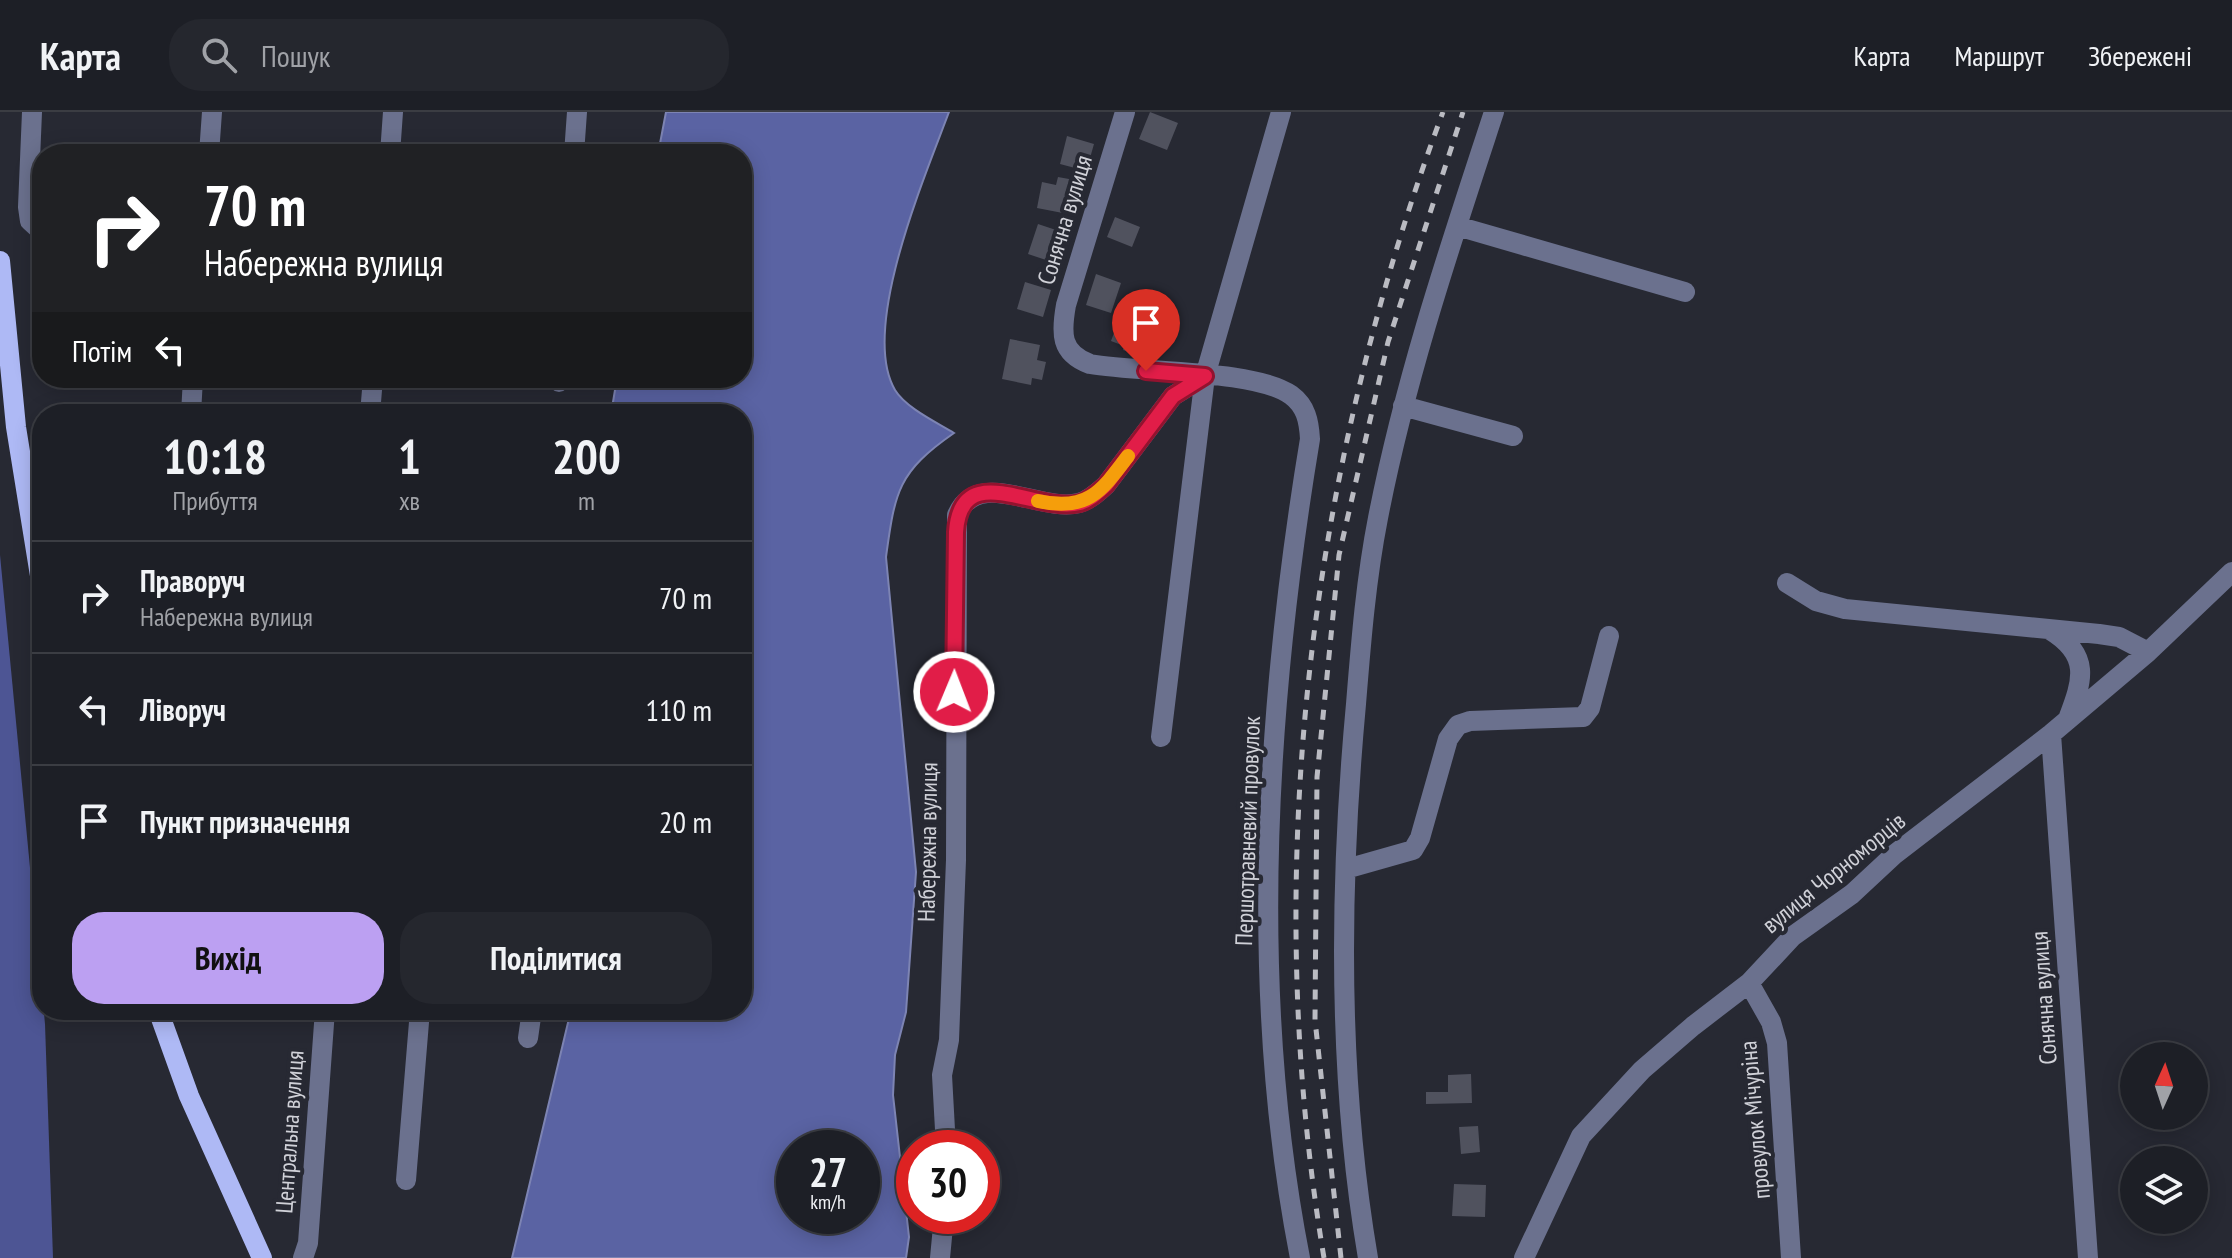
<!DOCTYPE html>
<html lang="uk">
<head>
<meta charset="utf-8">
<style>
	:root { --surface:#1d1f26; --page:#25272e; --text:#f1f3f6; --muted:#a0a2a7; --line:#3b3d43; --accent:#bca0f2 }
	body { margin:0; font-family:"PT Sans Narrow",sans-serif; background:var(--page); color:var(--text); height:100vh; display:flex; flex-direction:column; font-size:30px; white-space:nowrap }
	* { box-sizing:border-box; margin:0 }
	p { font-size:26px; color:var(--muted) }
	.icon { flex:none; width:44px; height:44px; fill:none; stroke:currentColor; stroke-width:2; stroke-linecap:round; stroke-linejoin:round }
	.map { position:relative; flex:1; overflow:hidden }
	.drawer { position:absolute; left:32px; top:292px; width:720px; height:616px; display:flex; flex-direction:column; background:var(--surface); border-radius:32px; box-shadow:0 4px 20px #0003,0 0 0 2px var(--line) }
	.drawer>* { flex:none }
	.top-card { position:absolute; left:32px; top:32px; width:720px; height:244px; border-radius:32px; box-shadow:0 4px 20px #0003,0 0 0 2px var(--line); background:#202124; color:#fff; overflow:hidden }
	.needle { width:52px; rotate:3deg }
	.buttons { position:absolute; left:2120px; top:930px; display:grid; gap:16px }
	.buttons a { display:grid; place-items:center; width:88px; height:88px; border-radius:50%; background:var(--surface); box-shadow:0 4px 20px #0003,0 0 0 2px var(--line); font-size:40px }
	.speed { position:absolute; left:776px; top:1018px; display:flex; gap:16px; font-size:40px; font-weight:700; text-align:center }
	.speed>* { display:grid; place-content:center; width:104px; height:104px; border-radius:50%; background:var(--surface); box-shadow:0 4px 20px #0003,0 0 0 2px var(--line); line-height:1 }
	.speed small { font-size:20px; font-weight:400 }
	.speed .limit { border:12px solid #d22; background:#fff; color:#111 }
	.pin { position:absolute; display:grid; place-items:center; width:68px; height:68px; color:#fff; margin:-82px -34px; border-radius:50% 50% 50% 0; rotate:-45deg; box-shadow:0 0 8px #0007 }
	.pin .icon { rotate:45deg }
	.me { position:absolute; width:88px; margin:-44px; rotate:1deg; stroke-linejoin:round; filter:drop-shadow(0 0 6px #0008) }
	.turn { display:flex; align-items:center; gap:28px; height:168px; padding:0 40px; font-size:36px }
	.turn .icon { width:104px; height:104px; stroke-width:2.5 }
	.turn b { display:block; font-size:56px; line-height:68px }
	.then { display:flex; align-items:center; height:76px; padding:0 40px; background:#0003; gap:16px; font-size:30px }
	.eta { display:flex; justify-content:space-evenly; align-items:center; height:136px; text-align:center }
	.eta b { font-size:48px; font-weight:600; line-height:56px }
	.button { display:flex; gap:16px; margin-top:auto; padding:16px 40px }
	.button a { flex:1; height:92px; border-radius:32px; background:var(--accent); color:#111; font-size:32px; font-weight:600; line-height:92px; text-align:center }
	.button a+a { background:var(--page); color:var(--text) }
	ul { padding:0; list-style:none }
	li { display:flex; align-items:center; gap:24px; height:112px; padding:0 40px; border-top:2px solid var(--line) }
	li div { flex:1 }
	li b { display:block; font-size:30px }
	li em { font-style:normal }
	header { display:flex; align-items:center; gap:48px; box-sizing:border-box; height:112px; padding:0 40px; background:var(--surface); border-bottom:2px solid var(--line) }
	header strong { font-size:38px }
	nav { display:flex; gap:44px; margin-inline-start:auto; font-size:28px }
	.search { width:560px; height:72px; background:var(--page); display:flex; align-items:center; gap:20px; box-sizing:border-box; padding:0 28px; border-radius:32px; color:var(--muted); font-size:30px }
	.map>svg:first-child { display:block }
	.forest { fill:#4d5594 }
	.water { fill:#5a63a3; stroke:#7d84b3; stroke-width:2; fill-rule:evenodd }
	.building { fill:#50525e }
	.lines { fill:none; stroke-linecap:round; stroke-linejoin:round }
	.minor { stroke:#6b718e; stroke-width:20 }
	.major { stroke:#aeb9f5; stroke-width:20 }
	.rail { stroke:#babbc2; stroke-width:5; stroke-dasharray:10 10; stroke-linecap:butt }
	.route-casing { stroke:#92132f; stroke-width:20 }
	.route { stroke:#e11d48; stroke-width:14 }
	.slow { stroke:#f59e0b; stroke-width:14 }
	.labels { text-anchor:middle; stroke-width:8; stroke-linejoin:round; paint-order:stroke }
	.street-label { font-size:24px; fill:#d0d1d8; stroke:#272933 }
</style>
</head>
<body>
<header>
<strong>Карта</strong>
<div class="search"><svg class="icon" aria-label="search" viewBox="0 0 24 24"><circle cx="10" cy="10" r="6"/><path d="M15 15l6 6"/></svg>Пошук</div>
<nav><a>Карта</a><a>Маршрут</a><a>Збережені</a></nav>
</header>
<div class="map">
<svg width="2232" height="1146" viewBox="0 0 2232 1146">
	<rect width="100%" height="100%" fill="#272933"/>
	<!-- forest -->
	<path class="forest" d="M0,443L45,912L53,1146H0Z"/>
	<!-- water -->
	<path class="water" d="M666,0H949C926,62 859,217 895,278C906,296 936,310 954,321C898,360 895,379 886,445L916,760L906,900L895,943L893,983L909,1125L906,1146H512L571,898H742V302H611L617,266H742V42H658ZM794,1036H862V1104H794Z"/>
	<!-- building -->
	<path class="building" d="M1150,0L1178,11L1167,38L1139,27Z
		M1067,24L1094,32L1088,53L1077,50L1075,56L1060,52Z
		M172,34L197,36L196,42H171Z
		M1058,65L1080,69L1073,103L1037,96L1042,70L1056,73Z
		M1115,105L1140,115L1132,135L1107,125Z
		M1038,112L1065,121L1055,151L1028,142Z
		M1096,162L1121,171L1111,201L1086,193Z
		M1025,170L1051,178L1043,205L1017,197Z
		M1132,208L1167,221L1157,245L1134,237L1132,241L1123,238L1124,234L1111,229L1117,213L1128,217Z
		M1010,227L1040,233L1037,248L1046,250L1042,268L1032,266L1031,273L1002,267Z
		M1471,962L1472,991L1426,992V980H1448V963Z
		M1478,1014L1480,1040L1461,1042L1459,1015Z
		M1454,1072L1486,1073L1485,1105L1452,1104Z"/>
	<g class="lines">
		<!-- minor -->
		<path class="minor" d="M32,0L28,95L30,109L42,120
			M1125,0L1066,193C1061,221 1060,241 1090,252C1140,261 1254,257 1291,283C1306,294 1309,309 1310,327C1266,592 1248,881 1300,1146
			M209,42L212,0
			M390,42L393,0
			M574,42L577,0
			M1457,114L1685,180
			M559,270V266
			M1403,294L1513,324
			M191,302L193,266
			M370,302L373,266
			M1787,471L1816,489L1845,497L2099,522L2119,525L2148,540
			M2050,518C2091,543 2083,568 2068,607
			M2051,622L2088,1146
			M1161,625L1205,264L1281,0
			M1346,757L1413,738L1420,726L1448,627L1458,613L1470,609L1583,605L1590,596L1609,524
			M1749,871L1771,910L1777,931L1791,1146
			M528,926L532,898
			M946,1036L942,963L949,928L956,748L957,403C978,355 1041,401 1079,391C1090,388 1098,380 1106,373L1173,284L1205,264
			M406,1068L420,898
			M303,1146L308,1131L325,898
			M940,1146L944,1104
			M1368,1146C1337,964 1339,776 1356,592C1361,530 1366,467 1378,406C1405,267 1450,134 1494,0
			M1524,1146L1581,1024L1642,958L1693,914L1749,871L1793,824L1852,782L1895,742L2051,622L2148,540L2232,460"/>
		<!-- major -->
		<path class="major" d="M0,149L16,315L42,476
			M158,898L189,984L262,1146"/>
		<!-- rail -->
		<path class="rail" d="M1324,1146C1260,765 1308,361 1443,0
			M1341,1146L1315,908L1317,665L1339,443L1388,230L1463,0"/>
	</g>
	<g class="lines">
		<defs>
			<path id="route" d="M954,580L956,420C961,345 1035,402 1080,391C1090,388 1098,380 1106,373L1173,284L1205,264L1146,259"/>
		</defs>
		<!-- route casing -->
		<use href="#route" class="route-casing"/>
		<!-- route -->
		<use href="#route" class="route"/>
		<!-- slow -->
		<path class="slow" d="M1038,389C1087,400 1101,380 1128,344"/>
	</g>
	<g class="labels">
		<!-- street labels -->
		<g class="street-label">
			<text transform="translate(1065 108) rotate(-73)" y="8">Сонячна вулиця</text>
			<text transform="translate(1248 719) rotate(-88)" y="8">Першотравневий провулок</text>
			<text transform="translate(928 730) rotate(-89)" y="8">Набережна вулиця</text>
			<text transform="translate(1834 761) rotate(-39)" y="8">вулиця Чорноморців</text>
			<text transform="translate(2044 886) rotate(-94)" y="8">Сонячна вулиця</text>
			<text transform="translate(1755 1008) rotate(-95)" y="8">провулок Мічуріна</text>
			<text transform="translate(290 1020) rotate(-86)" y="8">Центральна вулиця</text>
		</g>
	</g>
</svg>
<div class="buttons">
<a><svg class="needle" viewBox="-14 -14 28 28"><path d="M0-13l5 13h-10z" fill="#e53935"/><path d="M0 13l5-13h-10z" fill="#a0a2a7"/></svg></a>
<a><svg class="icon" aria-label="layers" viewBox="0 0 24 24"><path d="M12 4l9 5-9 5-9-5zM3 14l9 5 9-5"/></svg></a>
</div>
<div class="speed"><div>27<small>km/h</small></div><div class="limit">30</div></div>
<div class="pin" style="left:1146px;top:259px;background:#d93025"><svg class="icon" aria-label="arrive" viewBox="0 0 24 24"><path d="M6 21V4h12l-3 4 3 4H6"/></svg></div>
<svg class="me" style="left:954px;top:580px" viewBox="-20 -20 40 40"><circle r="17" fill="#e11d48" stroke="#fff" stroke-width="3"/><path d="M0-11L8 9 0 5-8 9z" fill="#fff"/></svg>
<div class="top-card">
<div class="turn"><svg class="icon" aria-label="right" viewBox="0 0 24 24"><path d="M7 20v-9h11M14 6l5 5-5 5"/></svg><div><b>70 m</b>Набережна вулиця</div></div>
<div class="then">Потім<svg class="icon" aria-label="left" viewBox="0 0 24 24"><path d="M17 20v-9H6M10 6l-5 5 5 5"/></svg></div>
</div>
<section class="drawer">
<div class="eta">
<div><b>10:18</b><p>Прибуття</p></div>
<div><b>1</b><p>хв</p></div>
<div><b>200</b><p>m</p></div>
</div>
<ul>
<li><svg class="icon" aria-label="right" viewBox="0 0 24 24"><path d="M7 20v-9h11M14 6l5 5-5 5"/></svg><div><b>Праворуч</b><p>Набережна вулиця</p></div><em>70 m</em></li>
<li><svg class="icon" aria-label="left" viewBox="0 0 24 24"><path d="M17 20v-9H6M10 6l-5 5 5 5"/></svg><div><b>Ліворуч</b></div><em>110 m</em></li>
<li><svg class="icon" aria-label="arrive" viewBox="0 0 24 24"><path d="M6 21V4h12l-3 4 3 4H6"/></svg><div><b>Пункт призначення</b></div><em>20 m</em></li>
</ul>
<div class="button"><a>Вихід</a><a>Поділитися</a></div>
</section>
</div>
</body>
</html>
